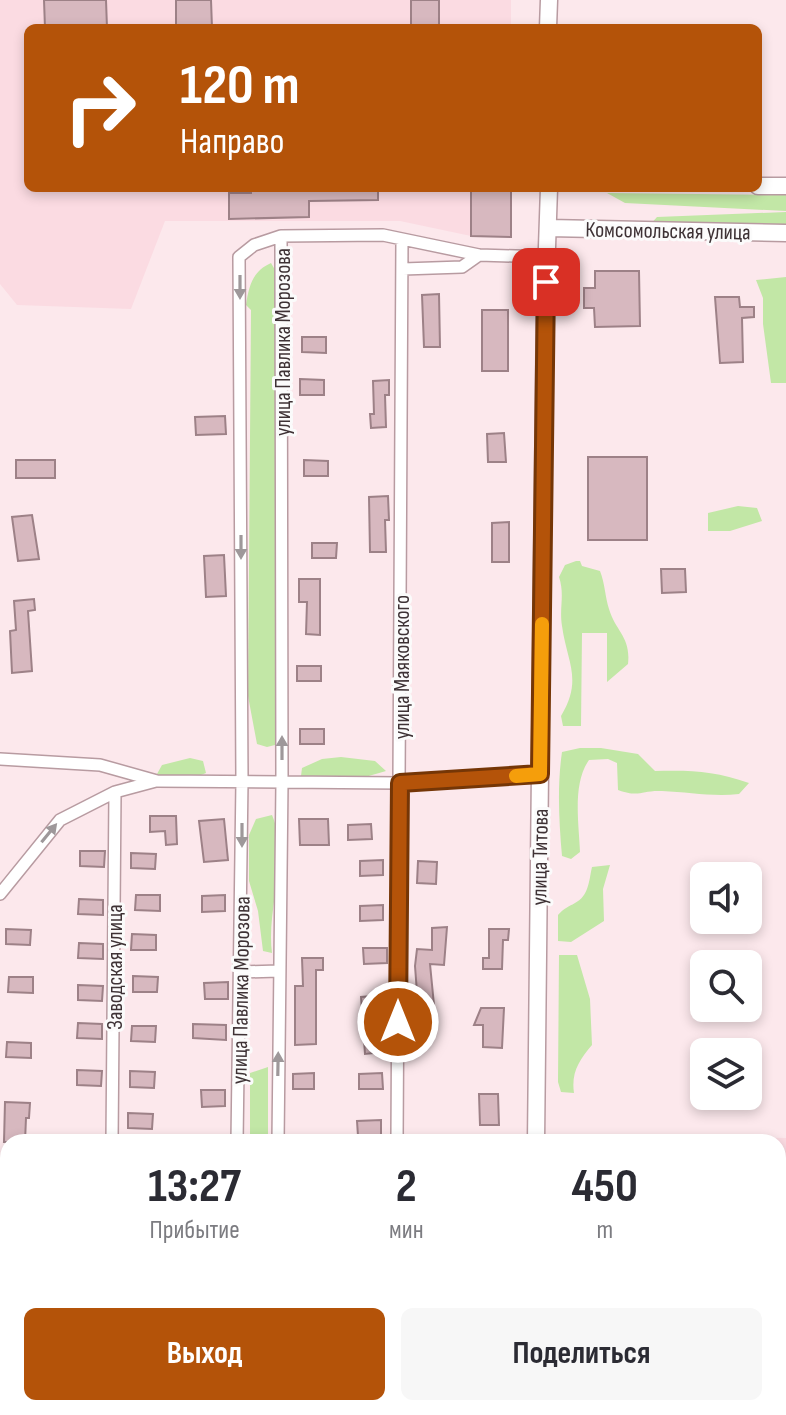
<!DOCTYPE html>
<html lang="ru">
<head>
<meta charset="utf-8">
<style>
	:root { --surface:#fff; --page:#f7f7f7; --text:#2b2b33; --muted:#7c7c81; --accent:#b45309 }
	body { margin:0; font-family:"Sofia Sans Condensed",sans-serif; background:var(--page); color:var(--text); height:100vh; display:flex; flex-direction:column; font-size:30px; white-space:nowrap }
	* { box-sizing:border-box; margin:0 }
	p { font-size:26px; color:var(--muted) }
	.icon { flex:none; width:44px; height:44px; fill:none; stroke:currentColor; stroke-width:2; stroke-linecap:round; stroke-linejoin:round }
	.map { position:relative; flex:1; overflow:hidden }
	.side { position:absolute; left:0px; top:1134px; width:786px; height:282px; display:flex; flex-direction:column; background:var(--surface); border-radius:24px 24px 0 0; box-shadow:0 4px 12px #0003 }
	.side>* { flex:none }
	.top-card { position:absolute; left:24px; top:24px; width:738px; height:168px; border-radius:12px; box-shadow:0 4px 12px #0003; background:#b45309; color:#fff; overflow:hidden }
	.fabs { position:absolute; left:690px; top:862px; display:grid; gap:16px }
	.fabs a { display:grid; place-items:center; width:72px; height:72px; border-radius:12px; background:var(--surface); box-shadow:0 4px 12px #0003; font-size:40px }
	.pin { position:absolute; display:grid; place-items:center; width:68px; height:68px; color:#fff; margin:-34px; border-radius:16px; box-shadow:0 4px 12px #0006 }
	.me { position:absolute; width:88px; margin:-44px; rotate:0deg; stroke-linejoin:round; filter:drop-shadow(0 0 6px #0008) }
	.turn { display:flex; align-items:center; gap:28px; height:168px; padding:0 24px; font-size:36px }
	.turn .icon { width:104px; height:104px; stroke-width:2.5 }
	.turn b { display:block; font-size:56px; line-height:68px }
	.eta { display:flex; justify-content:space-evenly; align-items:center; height:136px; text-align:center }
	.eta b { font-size:48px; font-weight:700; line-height:56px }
	.button { display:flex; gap:16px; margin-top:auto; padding:16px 24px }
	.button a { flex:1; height:92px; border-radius:12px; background:var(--accent); color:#fff; font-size:32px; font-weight:700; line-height:92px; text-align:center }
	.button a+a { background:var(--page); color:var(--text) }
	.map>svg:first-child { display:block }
	.built { fill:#fbdbe2 }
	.green { fill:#c2e7a6 }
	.building { fill:#d7b8bf; stroke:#9d8187; stroke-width:2 }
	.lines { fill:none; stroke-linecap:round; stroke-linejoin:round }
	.street-casing { stroke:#b89ba1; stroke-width:14 }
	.secondary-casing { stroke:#b89ba1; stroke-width:19 }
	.street { stroke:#fff; stroke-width:11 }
	.secondary { stroke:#fff; stroke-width:16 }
	.oneway { fill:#9e989a }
	.route-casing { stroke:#753606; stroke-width:20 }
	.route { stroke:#b45309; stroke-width:14 }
	.slow { stroke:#f59e0b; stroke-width:14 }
	.labels { text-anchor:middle; stroke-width:6; stroke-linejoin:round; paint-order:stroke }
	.street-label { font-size:22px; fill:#3e3235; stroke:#fbfbfb }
</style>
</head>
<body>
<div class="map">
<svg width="786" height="1415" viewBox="0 0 786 1415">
	<rect width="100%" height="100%" fill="#fce8ec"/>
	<!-- built -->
	<path class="built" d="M0,0H511V28H28V188H511V237L471,236L400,221H165L131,309L17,305L0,284Z
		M577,1135L786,1138V1299H778V1142H577Z"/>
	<!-- green -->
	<path class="green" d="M607,193L786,195V211L625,203Z
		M786,212V225L649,226L657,217Z
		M271,263L278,275V710L275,745L267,747L257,744L248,696L251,310L246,305C249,285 253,271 271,263Z
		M786,277V383H771L763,324V298L756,280Z
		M738,506L757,508L762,521L730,531H708V513Z
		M576,561H580L582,566L600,571C605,584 605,596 609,609C616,632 631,637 628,664L607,682V633H582L581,726H563L561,716C583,680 567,662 562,626C559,607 565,595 559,577L565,565Z
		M580,748H601L638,754L655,771C691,770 715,771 749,783L739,794C713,797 688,792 662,791C641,790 640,798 618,790L617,763L608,759L589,760C572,784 579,824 580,852L571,859L562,856C559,822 557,786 562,752Z
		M341,757L375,761L386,771C359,778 325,794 301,776L302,768L322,759Z
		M190,758L203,761L206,773C188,780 174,783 157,774L162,765Z
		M272,815C290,857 266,909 272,953L263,951L258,911L249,881V835L256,819Z
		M610,865L603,889L604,921L571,942L558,941V915C564,908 568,907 575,903C589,896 589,880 592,867Z
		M559,955H577L590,999L592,1045C579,1060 571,1073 574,1093L561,1092L558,1082Z
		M268,1067V1142H250V1073Z"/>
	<!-- building -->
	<path class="building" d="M44,0H106L107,28H45Z
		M176,0H211L212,28H176Z
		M411,0H439V28H411Z
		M251,188H378V200L309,201V217L229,219V193H251Z
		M471,188H511V237L471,236Z
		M595,271H639L640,326L595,327L594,308H584V288H595Z
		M439,294L440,347H424L422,295Z
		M715,297H739L740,307H754V317L742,318L743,362L720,363Z
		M482,310H508V371H482Z
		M302,337H326V353L302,352Z
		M300,379L324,380V395H300Z
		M389,380V395H385L386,427L371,428L370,414H374L373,381Z
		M225,416L226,434L196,435L195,417Z
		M504,433L506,462H488L487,434Z
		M588,457H647V540H588Z
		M16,460H55V478H16Z
		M304,460L328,461V476H304Z
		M388,496L389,520H385L386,552H370L369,497Z
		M32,515L39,559L18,561L12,517Z
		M509,522V562H492V523Z
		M312,543H337L336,558H312Z
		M224,555L226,596L206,597L204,556Z
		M661,569H685L686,592L662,593Z
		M299,579H320V635L306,634L307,602H299Z
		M34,599L35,610L28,611L32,671L12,673L10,631L16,630L14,601Z
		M297,666H321V681H297Z
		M300,729H324V744H300Z
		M150,816H176L177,844L166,845L165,831L150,832Z
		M224,819L228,860L204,862L199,821Z
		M299,819H328L329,845H300Z
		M371,824L372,839L348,840V825Z
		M80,851H105L104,867L80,866Z
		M131,853L156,854L155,869L131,868Z
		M383,860V875L360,876V861Z
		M418,861L437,862L436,884L417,883Z
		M136,895H160V911L135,910Z
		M225,895V911L202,912V896Z
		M79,899L103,900V915L78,914Z
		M383,905V920L360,921V906Z
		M447,927L444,965L430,964L434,1005L418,1006L415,966L417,949L432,950V928Z
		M6,929L31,930L30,945L6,944Z
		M489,929H509L508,940H503L502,969H483V958H489Z
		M132,934L156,935V950H131Z
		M79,943L103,944V959L78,958Z
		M363,948H387V963L364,964Z
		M302,958H323V970H316V1044L295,1045V986H303Z
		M133,976L158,977L157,992H133Z
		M9,977H33V993L8,992Z
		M228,982V999H205L204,983Z
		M78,985L103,986L102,1001L78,1000Z
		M385,995L383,1052L365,1054L361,997Z
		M481,1008H504L502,1048L483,1047V1025H474Z
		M78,1023L102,1024V1039L77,1038Z
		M193,1024L226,1025V1040L193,1038Z
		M132,1026H156L155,1042L131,1041Z
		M7,1042L31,1043V1058L6,1057Z
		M77,1070L102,1071L101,1086L77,1085Z
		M130,1071L155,1072L154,1088L130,1087Z
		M314,1073V1089H293V1074Z
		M382,1073L383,1089H359V1074Z
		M201,1090H225V1106L202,1107Z
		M479,1094H498L499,1125H480Z
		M5,1102L30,1103L29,1118H26L25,1142H4Z
		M128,1113L153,1114L152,1129L128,1128Z
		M381,1120V1136H358L357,1121Z"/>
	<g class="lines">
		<defs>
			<path id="street" d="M403,269L462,267L479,255
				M0,759L100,765L157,781L400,783L540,774
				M0,894L60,820L115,792L156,781
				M241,972L279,971
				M112,1142L115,792
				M237,1142L242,781L239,257L254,245L281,236L383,235L479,255L547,257
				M278,1142L282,782L281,236
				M397,1142L402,240
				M0,1355H8
				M110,1415V1408
				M230,1415V1408
				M275,1415V1408
				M395,1415V1408"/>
			<path id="secondary" d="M548,28L549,0
				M758,186H786
				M549,228L786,233
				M536,1142L545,306L549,188
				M778,1365H786
				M535,1415V1408"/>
		</defs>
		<!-- street casing -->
		<use href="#street" class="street-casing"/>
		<!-- secondary casing -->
		<use href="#secondary" class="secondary-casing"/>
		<!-- street -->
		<use href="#street" class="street"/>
		<!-- secondary -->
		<use href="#secondary" class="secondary"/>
	</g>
	<!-- one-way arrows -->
	<defs><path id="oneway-solid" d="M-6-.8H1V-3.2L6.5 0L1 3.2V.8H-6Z" transform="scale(2)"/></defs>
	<g class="oneway">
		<use href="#oneway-solid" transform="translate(240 287) rotate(90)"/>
		<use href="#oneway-solid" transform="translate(241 547) rotate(90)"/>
		<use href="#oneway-solid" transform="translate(282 748) rotate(-90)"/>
		<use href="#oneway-solid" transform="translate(49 833) rotate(-51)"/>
		<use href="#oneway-solid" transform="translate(242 835) rotate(90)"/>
		<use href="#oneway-solid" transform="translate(278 1064) rotate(-89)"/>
	</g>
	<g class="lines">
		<defs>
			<path id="route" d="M398,1022L400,783L540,774L546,282"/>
		</defs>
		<!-- route casing -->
		<use href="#route" class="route-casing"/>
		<!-- route -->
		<use href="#route" class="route"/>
		<!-- slow -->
		<path class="slow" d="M516,776L540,774L542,624"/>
	</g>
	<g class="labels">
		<!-- street labels -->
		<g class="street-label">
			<text transform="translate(668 230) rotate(1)" y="8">Комсомольская улица</text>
			<text transform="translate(282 342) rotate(-90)" y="8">улица Павлика Морозова</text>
			<text transform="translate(401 667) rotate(-90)" y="8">улица Маяковского</text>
			<text transform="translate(539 857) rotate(-89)" y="8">улица Титова</text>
			<text transform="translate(114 967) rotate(-90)" y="8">Заводская улица</text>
			<text transform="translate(240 990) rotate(-89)" y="8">улица Павлика Морозова</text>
		</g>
	</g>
</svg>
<div class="fabs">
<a><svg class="icon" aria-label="sound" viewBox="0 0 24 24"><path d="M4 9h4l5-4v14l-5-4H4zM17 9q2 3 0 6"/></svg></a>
<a><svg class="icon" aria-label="search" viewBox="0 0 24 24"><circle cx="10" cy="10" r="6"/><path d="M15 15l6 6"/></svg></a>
<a><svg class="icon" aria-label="layers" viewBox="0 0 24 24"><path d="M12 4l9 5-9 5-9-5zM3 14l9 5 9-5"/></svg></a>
</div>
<div class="pin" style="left:546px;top:282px;background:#d93025"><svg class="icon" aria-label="arrive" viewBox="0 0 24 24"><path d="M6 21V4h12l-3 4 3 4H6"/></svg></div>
<svg class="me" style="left:398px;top:1022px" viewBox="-20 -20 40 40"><circle r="17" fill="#b45309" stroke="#fff" stroke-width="3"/><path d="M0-11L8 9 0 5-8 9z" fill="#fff"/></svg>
<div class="top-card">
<div class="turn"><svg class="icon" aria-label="right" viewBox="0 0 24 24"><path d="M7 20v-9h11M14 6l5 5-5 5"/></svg><div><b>120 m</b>Направо</div></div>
</div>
<section class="side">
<div class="eta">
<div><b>13:27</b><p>Прибытие</p></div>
<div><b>2</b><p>мин</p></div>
<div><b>450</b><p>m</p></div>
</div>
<div class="button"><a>Выход</a><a>Поделиться</a></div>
</section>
</div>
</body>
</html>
